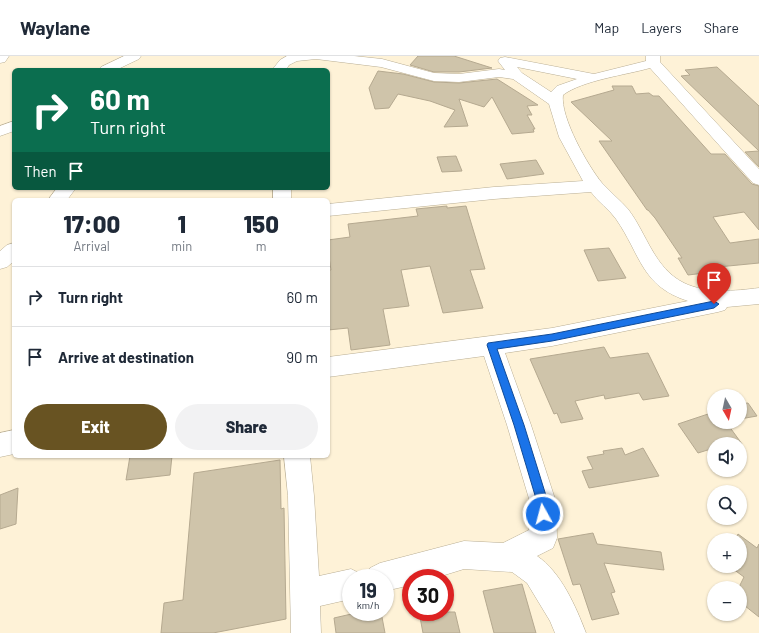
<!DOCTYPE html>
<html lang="en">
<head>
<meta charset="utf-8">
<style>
	:root { --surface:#fff; --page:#f2f2f3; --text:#1f2937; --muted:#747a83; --line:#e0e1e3; --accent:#685322 }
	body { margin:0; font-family:Barlow,sans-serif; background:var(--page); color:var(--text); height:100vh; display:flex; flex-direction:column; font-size:15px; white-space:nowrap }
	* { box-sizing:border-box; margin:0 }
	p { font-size:13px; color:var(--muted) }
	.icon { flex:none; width:22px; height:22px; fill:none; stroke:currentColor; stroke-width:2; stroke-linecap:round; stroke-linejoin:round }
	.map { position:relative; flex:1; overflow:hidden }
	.side { position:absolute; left:12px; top:142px; width:318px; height:260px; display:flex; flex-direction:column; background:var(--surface); border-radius:6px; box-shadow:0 1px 3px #0004 }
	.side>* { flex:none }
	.guide { position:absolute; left:12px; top:12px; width:318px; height:122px; border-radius:6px; box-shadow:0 1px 3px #0004; background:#0b6e4f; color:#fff; overflow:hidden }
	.needle { width:26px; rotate:171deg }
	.fabs { position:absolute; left:707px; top:333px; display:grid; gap:8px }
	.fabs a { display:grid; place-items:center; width:40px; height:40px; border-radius:50%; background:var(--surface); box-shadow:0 1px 3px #0004; font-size:20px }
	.speed { position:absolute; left:342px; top:513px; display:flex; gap:8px; font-size:20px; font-weight:700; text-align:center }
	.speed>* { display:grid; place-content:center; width:52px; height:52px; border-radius:50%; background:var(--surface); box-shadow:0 1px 3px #0004; line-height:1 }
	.speed small { font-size:10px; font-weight:400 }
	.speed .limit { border:6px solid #d22; background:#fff; color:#111 }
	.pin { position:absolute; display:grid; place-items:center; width:34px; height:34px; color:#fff; margin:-41px -17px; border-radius:50% 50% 50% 0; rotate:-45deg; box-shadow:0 0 4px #0007 }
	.pin .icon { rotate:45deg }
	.me { position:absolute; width:44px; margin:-22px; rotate:353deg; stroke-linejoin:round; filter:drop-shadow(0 0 3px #0008) }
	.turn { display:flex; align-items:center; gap:14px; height:84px; padding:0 12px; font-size:18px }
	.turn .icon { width:52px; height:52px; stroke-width:2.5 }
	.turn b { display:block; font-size:28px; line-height:34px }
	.then { display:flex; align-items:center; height:38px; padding:0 12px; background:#0003; gap:8px; font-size:15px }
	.eta { display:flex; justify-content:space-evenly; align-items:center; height:68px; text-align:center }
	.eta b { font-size:24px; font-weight:800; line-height:28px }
	.action { display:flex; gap:8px; margin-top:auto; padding:8px 12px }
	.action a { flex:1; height:46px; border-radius:24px; background:var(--accent); color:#fff; font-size:16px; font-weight:800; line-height:46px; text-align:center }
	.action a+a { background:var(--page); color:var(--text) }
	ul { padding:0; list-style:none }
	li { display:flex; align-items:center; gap:12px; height:60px; padding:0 12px; border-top:1px solid var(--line) }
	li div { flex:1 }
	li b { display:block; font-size:15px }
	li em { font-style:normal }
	header { display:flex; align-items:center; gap:24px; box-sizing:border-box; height:56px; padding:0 20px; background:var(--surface); border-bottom:1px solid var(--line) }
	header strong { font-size:19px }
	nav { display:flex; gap:22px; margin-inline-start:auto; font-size:14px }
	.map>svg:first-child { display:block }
	.building { fill:#cfc4aa; stroke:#b5a990 }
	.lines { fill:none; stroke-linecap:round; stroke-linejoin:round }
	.minor-casing { stroke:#b9ae94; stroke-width:1 }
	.minor { fill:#fff; fill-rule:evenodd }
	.route { fill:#1a73e8; stroke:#114b97 }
</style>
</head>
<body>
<header>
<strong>Waylane</strong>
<nav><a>Map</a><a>Layers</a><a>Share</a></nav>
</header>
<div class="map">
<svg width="759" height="577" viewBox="0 0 759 577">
	<rect width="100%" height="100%" fill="#fef2d7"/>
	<!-- building -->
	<path class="building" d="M418,0H454L492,12L459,16H434L410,9Z
		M717,11L759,50V95L681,20L690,19L685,14Z
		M378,15L403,18L434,26L459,27L497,23L538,49L527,50L532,59H527L535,73H533L534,76L512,78L492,41L484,51L459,43L468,70L444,71L455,54L430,45L398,38L389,52L375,53L369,32Z
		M612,30H632L636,38L649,37L653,40H659L711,98H725L752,128L759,130V174L744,156L713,161L730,187L759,183V207L718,211L721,215L688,219L678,202H682L655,162L648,154H647L599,85H612L571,46L614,34Z
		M759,95V111L745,96Z
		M456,100L462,115L442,116L437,101Z
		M536,104L544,118L507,123L500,108Z
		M447,150V152L466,150L485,213L470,214L483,252L443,257L430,210L401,214L409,250L383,253L390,289L351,294L348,272L328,274V214H331L328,195V184L350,181L348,168L418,160L416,153Z
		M609,192L626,222L598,225L584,194Z
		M604,291L610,302L648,297L669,340L643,344L639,337L605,343L604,339L575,345L583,363L561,367L557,357L554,358L530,303Z
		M748,347L757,360L740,363V348Z
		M714,356V366H726L742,388H714V392L698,397L678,368Z
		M622,392L625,399L643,392L659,420L589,432L582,415L593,413L587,401L604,398L603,395Z
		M130,400H172L170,419L126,424Z
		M280,404L281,453L284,452L286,563L213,577H161L164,547L183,544L194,417Z
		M18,432L16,468L0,473V439Z
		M593,477L597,488L661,496L664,514L604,507L615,536L611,537L619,558L592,564L580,528L573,529L558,483Z
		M738,478L757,492L759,488V561L740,546V529L744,521L729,510H740V484H735Z
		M522,528L536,577H494L483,535Z
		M360,556H381L385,577H336L334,562Z
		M419,556H455L460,577H423Z"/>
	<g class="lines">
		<defs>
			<path id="minor" d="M0,0H9L5,6L0,7Z
				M124,0H141L139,3L116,14H99L101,11Z
				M287,0H354L382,3L434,17L459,18L499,13L505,14L498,5L500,2L505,1L594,18L646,5V0H660V6L759,113V129L753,127L650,12C626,19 583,24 563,39C560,61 588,110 602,127C610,136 620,144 628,153C647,178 654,212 684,227C707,238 735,235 759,232V248L727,251L725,254L718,256L552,290L505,297L531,369L556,446L557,482L553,492L537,500C561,516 576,551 586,577H555L550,565L527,527L512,516L464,513L435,522H411V529L385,535V522H365L370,512L380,507L464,485L503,487L529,474L530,446L507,369L484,300L328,321V301L552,272L688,245C641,230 641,199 616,163C609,153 598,146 591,136L494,143L328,160V148L494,131L583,125L559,81L549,48L513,23L499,21L459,26L434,25L381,11L316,3L297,5L289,9L286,14H272L280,4ZM517,11L577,23L557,30L551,36L522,17Z
				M14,65V75L0,80V70Z
				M57,132H76L67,144H48Z
				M273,132H291V144H273Z
				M14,187V205L7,211L0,213V195L7,189Z
				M14,374V398L0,401V377Z
				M284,400H310L314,440L319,520L351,513L361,518L363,522H351V543L320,550L321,577H291L288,440Z"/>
		</defs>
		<!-- minor casing -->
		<use href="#minor" class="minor-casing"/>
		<!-- minor -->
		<use href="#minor" class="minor"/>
	</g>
	<!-- route -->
	<path class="route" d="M714,245L719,248L714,252L552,285L497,293L524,369L548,446V458L547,462L543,464L539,462L537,458V446L514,369L487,289L488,287L552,278Z"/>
</svg>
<div class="fabs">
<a><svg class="needle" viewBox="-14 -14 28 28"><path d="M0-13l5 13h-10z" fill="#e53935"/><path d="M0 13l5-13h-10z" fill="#747a83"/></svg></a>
<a><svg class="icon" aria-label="sound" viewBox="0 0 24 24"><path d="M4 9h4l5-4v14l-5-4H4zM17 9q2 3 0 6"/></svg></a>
<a><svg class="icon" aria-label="search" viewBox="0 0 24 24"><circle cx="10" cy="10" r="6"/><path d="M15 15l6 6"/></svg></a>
<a>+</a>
<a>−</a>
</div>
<div class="speed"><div>19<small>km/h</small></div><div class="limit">30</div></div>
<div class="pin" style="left:714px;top:248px;background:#d93025"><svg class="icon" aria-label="arrive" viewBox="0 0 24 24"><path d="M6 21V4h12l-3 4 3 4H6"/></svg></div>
<svg class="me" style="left:543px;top:458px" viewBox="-20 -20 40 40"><circle r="17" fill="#1a73e8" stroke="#fff" stroke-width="3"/><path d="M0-11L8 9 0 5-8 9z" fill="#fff"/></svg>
<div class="guide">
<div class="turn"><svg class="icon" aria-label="right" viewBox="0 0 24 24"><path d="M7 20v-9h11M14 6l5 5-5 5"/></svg><div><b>60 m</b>Turn right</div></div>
<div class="then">Then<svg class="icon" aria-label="arrive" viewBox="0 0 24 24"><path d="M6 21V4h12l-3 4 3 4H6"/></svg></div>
</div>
<section class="side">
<div class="eta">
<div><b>17:00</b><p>Arrival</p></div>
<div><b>1</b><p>min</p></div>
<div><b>150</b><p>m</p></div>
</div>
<ul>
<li><svg class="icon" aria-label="right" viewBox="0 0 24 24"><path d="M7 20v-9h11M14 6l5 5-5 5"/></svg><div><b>Turn right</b></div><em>60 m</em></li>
<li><svg class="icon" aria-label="arrive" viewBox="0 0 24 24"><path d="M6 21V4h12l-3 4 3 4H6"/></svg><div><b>Arrive at destination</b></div><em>90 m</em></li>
</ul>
<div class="action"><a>Exit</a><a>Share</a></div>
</section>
</div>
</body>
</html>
